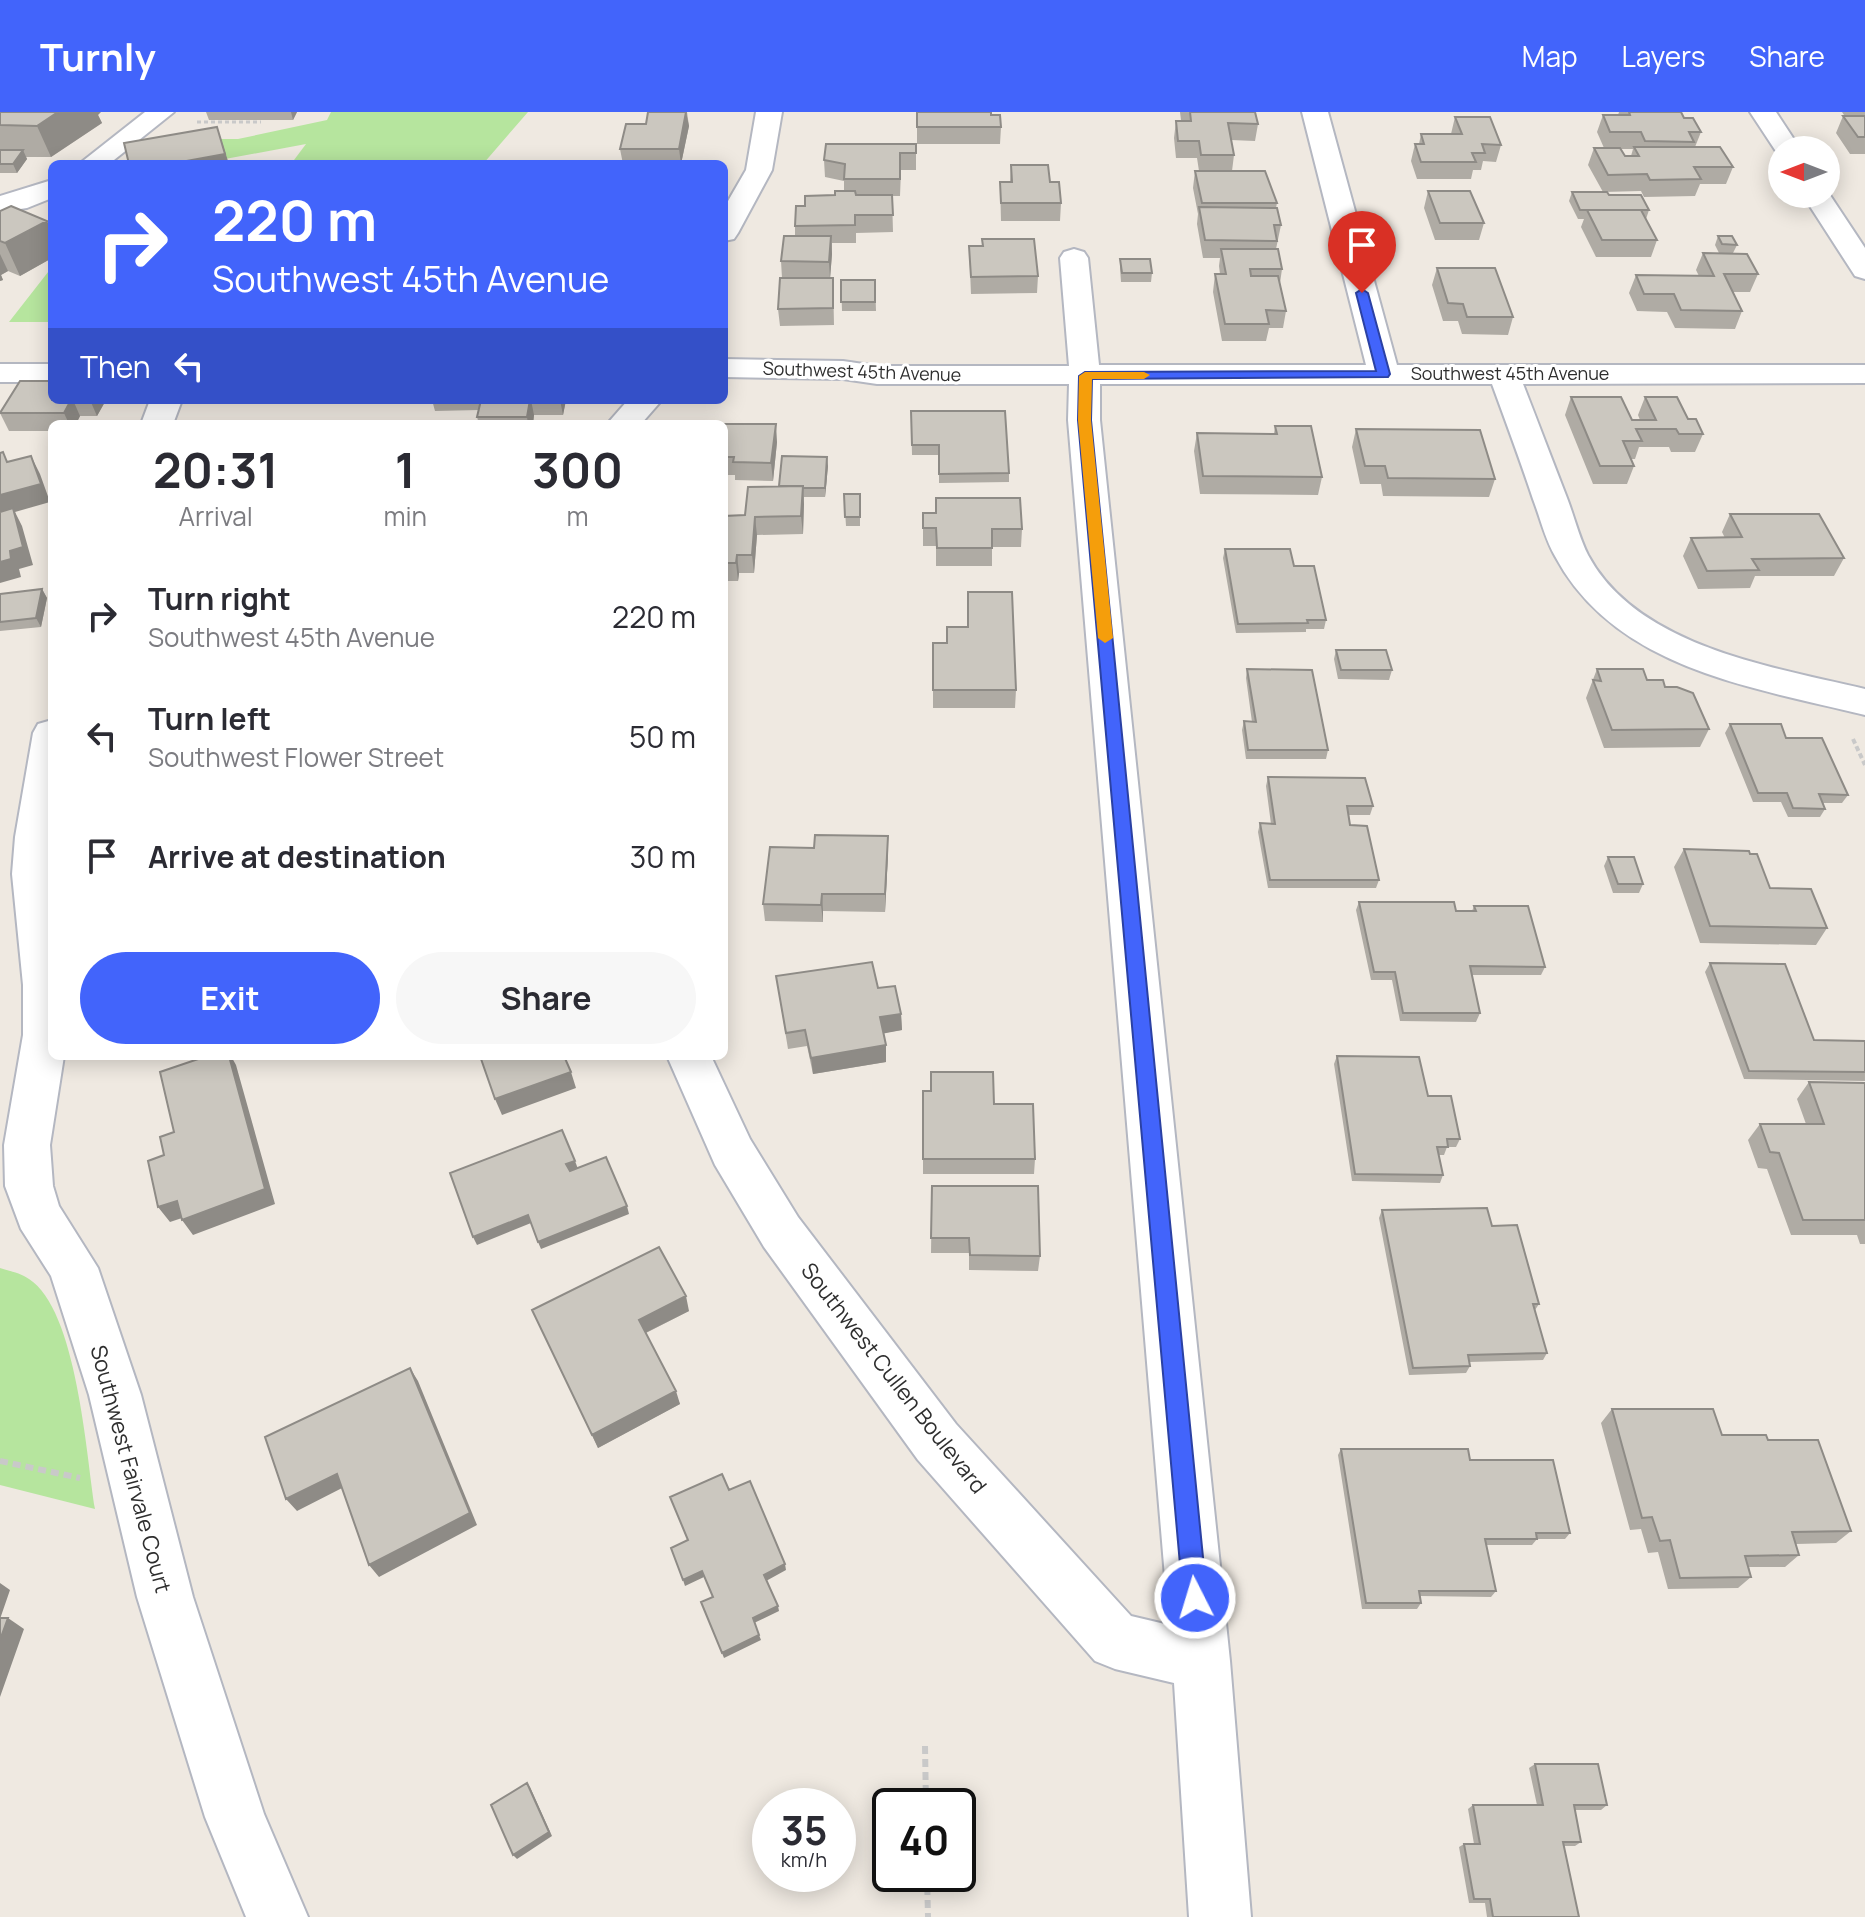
<!DOCTYPE html>
<html lang="en">
<head>
<meta charset="utf-8">
<style>
	:root { --surface:#fff; --page:#f7f7f7; --text:#2b2b33; --muted:#7c7c81; --accent:#4264fb }
	body { margin:0; font-family:Manrope,sans-serif; background:var(--page); color:var(--text); height:100vh; display:flex; flex-direction:column; font-size:30px; white-space:nowrap }
	* { box-sizing:border-box; margin:0 }
	p { font-size:26px; color:var(--muted) }
	.icon { flex:none; width:44px; height:44px; fill:none; stroke:currentColor; stroke-width:2; stroke-linecap:round; stroke-linejoin:round }
	.map { position:relative; flex:1; overflow:hidden }
	.panel { position:absolute; left:48px; top:308px; width:680px; height:640px; display:flex; flex-direction:column; background:var(--surface); border-radius:12px; box-shadow:0 4px 20px #0003 }
	.panel>* { flex:none }
	.guide { position:absolute; left:48px; top:48px; width:680px; height:244px; border-radius:12px; box-shadow:0 4px 20px #0003; background:#4264fb; color:#fff; overflow:hidden }
	.needle { width:52px; rotate:270deg }
	.tools { position:absolute; left:1768px; top:24px; display:grid; gap:16px }
	.tools a { display:grid; place-items:center; width:72px; height:72px; border-radius:50%; background:var(--surface); box-shadow:0 4px 20px #0003; font-size:40px }
	.speed { position:absolute; left:752px; top:1676px; display:flex; gap:16px; font-size:40px; font-weight:700; text-align:center }
	.speed>* { display:grid; place-content:center; width:104px; height:104px; border-radius:50%; background:var(--surface); box-shadow:0 4px 20px #0003; line-height:1 }
	.speed small { font-size:20px; font-weight:400 }
	.speed .limit { border:4px solid #111; border-radius:12px; background:#fff; color:#111 }
	.pin { position:absolute; display:grid; place-items:center; width:68px; height:68px; color:#fff; margin:-82px -34px; border-radius:50% 50% 50% 0; rotate:-45deg; box-shadow:0 0 8px #0007 }
	.pin .icon { rotate:45deg }
	.me { position:absolute; width:88px; margin:-44px; rotate:355deg; stroke-linejoin:round; filter:drop-shadow(0 0 6px #0008) }
	.turn { display:flex; align-items:center; gap:28px; height:168px; padding:0 32px; font-size:36px }
	.turn .icon { width:104px; height:104px; stroke-width:2.5 }
	.turn b { display:block; font-size:56px; line-height:68px }
	.then { display:flex; align-items:center; height:76px; padding:0 32px; background:#0003; gap:16px; font-size:30px }
	.eta { display:flex; justify-content:space-evenly; align-items:center; height:136px; text-align:center }
	.eta b { font-size:48px; font-weight:700; line-height:56px }
	.button { display:flex; gap:16px; margin-top:auto; padding:16px 32px }
	.button a { flex:1; height:92px; border-radius:48px; background:var(--accent); color:#fff; font-size:32px; font-weight:700; line-height:92px; text-align:center }
	.button a+a { background:var(--page); color:var(--text) }
	ul { padding:0; list-style:none }
	li { display:flex; align-items:center; gap:24px; height:120px; padding:0 32px }
	li div { flex:1 }
	li b { display:block; font-size:30px }
	li em { font-style:normal }
	header { display:flex; align-items:center; gap:48px; box-sizing:border-box; height:112px; padding:0 40px; background:var(--accent); color:#fff }
	header strong { font-size:38px }
	nav { display:flex; gap:44px; margin-inline-start:auto; font-size:28px }
	.map>svg:first-child { display:block }
	.green { fill:#b6e59e }
	.lines { fill:none; stroke-linecap:round; stroke-linejoin:round }
	.minor-casing { stroke:#b4b7c1; stroke-width:4 }
	.path-far2 { stroke:#c9c9c9; stroke-width:3; stroke-dasharray:4 3; stroke-linecap:butt }
	.path-far1 { stroke:#c9c9c9; stroke-width:4; stroke-dasharray:5 3; stroke-linecap:butt }
	.path { stroke:#c9c9c9; stroke-width:6; stroke-dasharray:8 5; stroke-linecap:butt }
	.minor { fill:#fff; fill-rule:evenodd }
	.wall { fill:#afaba4; fill-rule:evenodd }
	.shaded-wall { fill:#8e8b86 }
	.building { fill:#cbc7bf; stroke:#8e8b86; stroke-width:2 }
	.route { fill:#4264fb; stroke:#2b41a3; stroke-width:2 }
	.slow { fill:#f59e0b }
	.labels { text-anchor:middle; stroke-width:6; stroke-linejoin:round; paint-order:stroke }
	.far-street-label { font-size:18px; fill:#2e2e2e; stroke:#fff }
	.street-label { font-size:22px; fill:#2e2e2e; stroke:#fff }
</style>
</head>
<body>
<header>
<strong>Turnly</strong>
<nav><a>Map</a><a>Layers</a><a>Share</a></nav>
</header>
<div class="map">
<svg width="1865" height="1805" viewBox="0 0 1865 1805">
	<rect width="100%" height="100%" fill="#efe9e1"/>
	<!-- green -->
	<path class="green" d="M331,0H528L483,52H291L306,32L198,52H144L178,27H238L327,8Z
		M52,155V210H9Z
		M0,1156C9,1159 21,1161 29,1167C77,1198 86,1341 95,1397L0,1373Z"/>
	<g class="lines">
		<defs>
			<path id="minor" d="M145,0H174L109,52H79Z
				M756,0H782L772,58L738,121L734,127L724,129V96L746,58Z
				M1302,0H1328L1397,253H1865V271L1523,272C1538,310 1552,348 1567,386C1574,404 1579,425 1588,443C1637,535 1773,555 1865,577V603C1752,575 1615,557 1555,444C1545,427 1540,405 1533,387C1520,348 1506,310 1492,272H1100V308L1230,1549L1251,1805H1189L1174,1571L1115,1557L1095,1549L918,1348L764,1135L715,1053L667,944H711L750,1027L798,1105L956,1312L1131,1504L1169,1513L1068,308L1069,272H877L843,267L724,265V247L843,249L877,254H1069L1060,146L1064,140L1074,137L1084,140L1088,146L1099,253H1366Z
				M1750,0H1776L1801,38H1782V44H1779Z
				M52,68V86L27,96L0,100V84Z
				M1826,77L1865,136V167L1855,164L1802,82H1826Z
				M0,252H52V270H0Z
				M150,288H182L173,312H141Z
				M628,288H662L641,312H607Z
				M52,608V944H64L50,1033L53,1074L59,1094L98,1156L141,1283L193,1485L264,1702L308,1805H246L205,1705L137,1485L89,1283L51,1164L21,1117L5,1074L4,1033L23,923V873L12,762L15,725L33,621L38,612Z"/>
		</defs>
		<!-- minor casing -->
		<use href="#minor" class="minor-casing"/>
		<!-- path-far2 -->
		<path class="path-far2" d="M197,10H261"/>
		<!-- path-far1 -->
		<path class="path-far1" d="M1853,627L1865,653"/>
		<!-- path -->
		<path class="path" d="M0,1349L80,1366
			M925,1634L926,1694
			M927,1762L928,1805"/>
		<!-- minor -->
		<use href="#minor" class="minor"/>
	</g>
	<!-- wall -->
	<path class="wall" d="M0,0L98,3L102,11L51,45H26L27,47L17,61H0Z
		M206,0H297L293,8H209Z
		M648,0H687L689,14L681,52H623L620,37L646,12Z
		M917,0L991,3L1001,15L1000,32H917Z
		M1180,0H1255L1258,12L1255,29L1231,28L1234,43L1232,59L1277,91L1276,96L1281,113L1276,137L1282,157L1280,171L1286,199L1283,216H1269L1266,229H1222L1213,180L1215,162H1220L1219,154L1220,146H1203L1197,112L1198,102L1193,76L1195,59H1199L1197,46H1176L1174,26L1176,9H1188V8H1181Z
		M1619,0H1681L1684,6L1701,20L1695,35L1733,55L1726,72H1700L1695,84L1644,85L1641,79L1603,80L1588,53L1594,36H1604L1597,20L1603,3H1618ZM1621,37H1633L1631,44H1625Z
		M1842,0H1865V3H1844Z
		M1843,4H1865V42H1850L1836,21Z
		M1455,5L1501,33L1496,50L1483,49L1481,58H1473L1471,67H1417L1411,49L1415,32H1419L1421,22H1451Z
		M916,32V58H901L900,84H892L893,120L856,121V131H832V142L830,166H833L834,213L780,214L778,197L782,166L781,149L795,124V114L805,94L844,79V69L825,65L824,48Z
		M1011,53L1050,70L1061,91L1060,109H1001L1000,70H1010Z
		M1428,79L1484,111L1479,128H1435L1424,96Z
		M1572,80L1609,83L1649,98L1646,107L1657,128L1651,145H1596L1581,115L1584,107H1578L1569,89Z
		M0,99L47,109L52,120V146L20,164L8,159L1,163L3,168L0,169Z
		M1718,124L1737,133L1733,141H1719L1715,133Z
		M982,127L1038,164L1037,181L971,182L969,134H982Z
		M1703,141L1758,162L1750,180H1732L1742,199L1735,217L1675,216L1667,200L1637,199L1629,181L1636,163L1699,164L1696,158Z
		M1120,147L1152,161L1151,170H1121L1120,156Z
		M1437,156L1513,205L1508,223L1462,222L1458,209H1443L1432,173Z
		M841,168H875L876,199H842Z
		M1571,285L1632,308H1640L1638,303L1645,285L1688,307L1703,322L1695,340H1671L1669,335H1639L1635,347H1631L1634,354L1627,372H1593L1565,303Z
		M52,288H106L97,304H80L76,312H52V319H9L0,301Z
		M432,288H566L563,303H534L533,312H479L477,305L479,298L435,299Z
		M911,299L1009,361V370L939,371V343H912Z
		M724,312L777,330L773,369L735,368V363H724Z
		M1275,314L1322,365L1318,383L1200,382L1194,339L1197,321L1274,322Z
		M1356,317L1495,367L1489,385L1383,384L1381,372H1360L1352,335Z
		M828,354L825,385H804L803,422L757,423L754,461H739L738,469H724V404L745,403L779,374Z
		M844,382H860V414H846Z
		M1730,402L1844,446L1834,464H1755L1750,476L1698,477L1683,444L1691,426H1725L1722,420Z
		M923,416L1022,417L1021,435H992V454H936V434H923Z
		M1225,437L1294,454L1326,508L1324,517H1306V520L1236,521L1223,446Z
		M42,477L47,486L41,515L0,519V482Z
		M933,531L1016,578L1015,596H933Z
		M1336,538L1392,558L1389,568L1338,567L1334,547Z
		M1247,557L1328,638L1326,647H1246L1242,618L1244,609L1252,610L1246,566Z
		M1597,557L1647,568L1665,575L1709,617L1700,635L1604,636L1586,586Z
		M1730,612L1786,626L1848,683L1842,691H1823L1825,697L1820,705H1788L1781,690H1753L1725,621Z
		M1268,665L1373,694L1370,703H1349L1350,713L1379,768L1376,776H1268L1258,720L1260,711L1271,712L1266,674Z
		M888,724V741L885,800L823,799V810L765,809L763,792L814,736Z
		M1684,737L1770,776L1827,816L1816,833L1700,831L1674,755Z
		M1608,745L1643,772L1639,781H1613L1604,754Z
		M1359,790L1456,799H1472L1474,794L1545,855L1541,863H1472L1480,901L1476,910L1400,909L1392,868H1371L1356,798Z
		M1710,851L1814,928L1865,929V969L1744,967L1705,860Z
		M776,864L878,876L901,902L902,918L883,921L886,950L813,962L807,934L788,937Z
		M1337,944L1428,984L1460,1027L1456,1035H1447L1444,1043H1439L1443,1063L1440,1071L1352,1069L1334,952Z
		M1809,970L1865,971V1132H1860L1857,1123H1791L1767,1057L1758,1056L1748,1028L1760,1012H1806L1797,987Z
		M923,979L1035,1047L1034,1062H923Z
		M932,1074L1040,1144L1038,1159L969,1158V1141H931Z
		M1382,1098L1492,1114L1539,1192L1535,1198L1547,1241L1543,1248L1469,1250L1470,1254L1466,1261L1409,1263L1379,1106Z
		M532,1198L689,1199L646,1221L680,1292L598,1336Z
		M1612,1297L1722,1323L1768,1328L1851,1419L1836,1431L1796,1432L1799,1443L1785,1455H1749L1751,1465L1738,1476L1668,1477L1658,1440L1648,1441L1641,1417L1630,1418L1601,1311Z
		M1341,1337L1470,1348L1570,1421L1565,1427H1537L1532,1433H1486L1496,1479L1491,1485L1420,1484L1421,1491L1417,1497H1362L1338,1343Z
		M1535,1652L1607,1693L1601,1698H1574L1581,1730L1575,1734H1564L1579,1805H1487L1485,1791H1469L1459,1735L1464,1732H1474L1468,1697L1473,1693H1537L1529,1656Z"/>
	<!-- shaded-wall -->
	<path class="shaded-wall" d="M58,0H101L98,3L102,11L51,45L37,14Z
		M291,0H297L293,8Z
		M686,0L689,14L681,52L679,37Z
		M217,15L229,52H170Z
		M23,38L27,47L17,61L13,52Z
		M47,109L52,120V146L20,164L5,131Z
		M831,124L832,142L830,167L829,150Z
		M0,142L8,159L1,163L3,168L0,169Z
		M71,288H73L80,304L76,312H69L64,301Z
		M90,288H106L97,304Z
		M530,288H531L534,303L533,312H528L527,305Z
		M560,288H566L563,303Z
		M776,312L777,330L773,369L771,351Z
		M31,344L40,362L50,390L15,400L22,414L33,453L19,457L21,465L0,471V383Z
		M827,345L828,354L825,385V376Z
		M803,374L804,392L803,422L801,404Z
		M755,405L757,423L754,461L752,443Z
		M737,443L739,461L738,469L736,451Z
		M42,477L47,486L41,515L36,506Z
		M724,598L725,607L724,686Z
		M888,724V741L885,800V782Z
		M822,782L823,799V810L821,793Z
		M901,902L902,918L881,922L880,905Z
		M886,933V950L813,962L811,946Z
		M229,944H231L236,953L275,1092L193,1123L182,1108Z
		M571,960L576,976L502,1003L495,987Z
		M575,1049L578,1057L569,1060L566,1052Z
		M177,1089L188,1104L170,1110L158,1095Z
		M627,1094L629,1102L541,1137L538,1130Z
		M528,1103L531,1111L477,1133L473,1125Z
		M686,1184L689,1199L643,1222L639,1208Z
		M410,1256L418,1269L477,1413L379,1465L369,1453Z
		M676,1279L680,1292L598,1336L592,1323Z
		M337,1362L346,1374L297,1399L286,1387Z
		M785,1452L786,1458L766,1469L764,1463Z
		M702,1459L704,1465L685,1474L683,1468Z
		M0,1471L10,1478L0,1507Z
		M778,1494L779,1499L754,1511L753,1506Z
		M8,1506L24,1517L0,1585V1528Z
		M759,1523L761,1528L724,1546L722,1541Z
		M527,1671L530,1675L552,1724L517,1747L513,1743Z"/>
	<!-- building -->
	<path class="building" d="M0,0H58L37,14L0,13Z
		M648,0H686L679,37H620L626,12H646Z
		M917,0H991V3H1000L1001,15H917Z
		M1190,0H1255L1258,12L1228,11L1234,43H1201L1199,29H1178L1176,9H1191Z
		M1629,0H1681L1684,6H1693L1701,20H1689L1694,30L1645,29L1641,20H1610L1603,3H1630Z
		M1843,4H1865V25H1858Z
		M1455,5H1490L1501,33L1482,32L1485,41H1472L1476,50H1421L1415,32H1424L1421,22H1462Z
		M217,15L225,42L170,52H129L124,31Z
		M826,32H916V41H900V67H844L845,52L824,48Z
		M1634,35H1720L1733,55H1694L1701,67L1650,68L1647,62L1608,63L1594,36H1620L1625,44H1639Z
		M0,38H23L13,52H0Z
		M1011,53H1048L1050,70H1059L1061,91H1001L1000,70H1012Z
		M1195,59H1265L1277,91H1202Z
		M835,79H855L856,83H892L893,103H855V113L795,114L796,94H805V84L835,83Z
		M1428,79H1470L1484,111H1440Z
		M1572,80H1607L1609,83H1641L1649,98H1580Z
		M11,94L47,109L5,131L0,129V99Z
		M1199,95L1277,96L1281,113H1274L1277,129L1205,128Z
		M1587,98H1641L1657,128H1602Z
		M784,124H831L829,150L781,149Z
		M1718,124H1732L1737,133L1722,132Z
		M982,127H1034L1038,164L971,165L969,134H983Z
		M1221,137H1278L1282,157H1250L1251,164H1278L1286,199L1266,198L1269,212H1225L1215,162H1226Z
		M1703,141L1747,142L1758,162H1724L1742,199L1681,198L1674,182H1644L1636,163L1714,164Z
		M1120,147H1150L1152,161H1122Z
		M1437,156H1495L1513,205H1467L1463,192L1448,191Z
		M780,166H833V196L778,197Z
		M841,168H875V190H841Z
		M20,269H52V288H71L64,301H0Z
		M1571,285H1621L1632,308H1656L1645,285H1677L1688,307H1696L1703,322H1679L1676,317H1636L1642,329H1623L1634,354H1600Z
		M481,288H530L527,305H477Z
		M911,299H1005L1009,361L939,362V333H912Z
		M709,312H776L771,351L733,350L734,345H724V312Z
		M1275,314H1311L1322,365L1203,364L1197,321L1277,322Z
		M1356,317L1480,318L1495,367L1388,366L1385,354H1365Z
		M3,340L7,350L31,344L41,372L0,383V341Z
		M782,344L827,345L825,376H803V374H779Z
		M803,374L801,404L755,405L752,443H737L736,451H724V404L745,403L748,375Z
		M844,382H860V405H845Z
		M936,386H1020L1022,417H992V436H937L936,416H923V401H936Z
		M13,396L23,435L10,439L11,447L0,450V400Z
		M1730,402H1819L1844,446L1752,447L1759,458L1707,459L1691,426L1742,425Z
		M1225,437H1290L1294,454H1314L1326,508H1307L1308,511L1238,512Z
		M42,477L36,506L0,510V482Z
		M968,480H1012L1016,578H933V531H947V515H968Z
		M1336,538H1386L1392,558H1341Z
		M1247,557L1312,558L1328,638H1248L1244,609L1256,610Z
		M1597,557H1643L1647,568H1663L1665,575H1677L1693,581L1709,617L1612,618L1593,568L1601,569Z
		M1730,612H1781L1786,626H1822L1848,683L1819,682L1825,697L1793,696L1787,681H1758Z
		M1268,665L1365,666L1373,694H1347L1350,713L1367,714L1379,768H1270L1260,711L1275,712Z
		M815,723L888,724L885,782H822L821,793L763,792L770,735L814,736Z
		M1684,737L1749,739L1750,742H1757L1770,776L1811,777L1827,816L1710,814Z
		M1608,745H1634L1643,772H1618Z
		M1359,790H1454L1456,799H1476L1474,794H1528L1545,855L1470,854L1480,901H1403L1395,860H1374Z
		M872,850L878,876L895,874L901,902L880,905L886,933L811,946L805,918L786,921L776,864Z
		M1710,851L1785,852L1814,928L1865,929V960L1749,959Z
		M207,944H229L265,1077L182,1108L177,1089L158,1095L148,1049L164,1043L160,1025L174,1020L160,960Z
		M480,944H564L571,960L495,987Z
		M1337,944L1419,945L1428,984H1451L1460,1027H1447L1448,1035H1437L1443,1063L1355,1062Z
		M931,960H993L994,992H1033L1035,1047H923V979H931Z
		M1809,970L1865,971V1108H1803L1779,1041L1770,1040L1760,1012H1824Z
		M562,1018L575,1049L566,1052L570,1059L606,1045L627,1094L538,1130L528,1103L473,1125L450,1061Z
		M932,1074H1038L1040,1144L970,1143L969,1126H931Z
		M1487,1096L1492,1114L1517,1113L1539,1192H1533L1547,1241L1468,1243L1470,1254L1413,1256L1382,1098Z
		M659,1135L686,1184L639,1208L676,1279L592,1323L532,1198Z
		M410,1256L470,1401L369,1453L337,1362L286,1387L265,1325Z
		M1612,1297H1713L1722,1323H1766L1768,1328H1818L1851,1419L1792,1420L1799,1443L1745,1444L1751,1465L1680,1466L1670,1428L1660,1429L1652,1405L1642,1406Z
		M1341,1337H1468L1470,1348H1553L1570,1421H1536L1537,1427H1485L1496,1479H1419L1421,1491H1366Z
		M722,1362L729,1378L750,1369L785,1452L764,1463L778,1494L753,1506L759,1523L722,1541L701,1490L713,1485L702,1459L683,1468L671,1436L688,1428L670,1385Z
		M0,1506H8L0,1528Z
		M1535,1652H1598L1607,1693H1574L1581,1730H1563L1579,1805H1493L1490,1787H1474L1464,1732H1480L1473,1693H1543Z
		M527,1671L549,1720L513,1743L491,1693Z"/>
	<!-- route -->
	<path class="route" d="M1362,177L1368,181L1390,262L1388,265L1092,267L1091,308L1207,1486L1203,1494L1195,1498L1187,1494L1183,1486L1078,308L1079,264L1085,260L1376,259L1356,181Z"/>
	<!-- slow -->
	<path class="slow" d="M1085,260H1144L1150,263L1144,267H1092L1091,308L1113,526L1105,531L1098,526L1078,308L1079,264Z"/>
	<g class="labels">
		<!-- far-street labels -->
		<g class="far-street-label">
			<text transform="translate(862 260) rotate(2)" y="6">Southwest 45th Avenue</text>
			<text x="1510" y="268">Southwest 45th Avenue</text>
		</g>
		<!-- street labels -->
		<g class="street-label">
			<text transform="translate(894 1266) rotate(52)" y="8">Southwest Cullen Boulevard</text>
			<text transform="translate(131 1357) rotate(75)" y="8">Southwest Fairvale Court</text>
		</g>
	</g>
</svg>
<div class="tools">
<a><svg class="needle" viewBox="-14 -14 28 28"><path d="M0-13l5 13h-10z" fill="#e53935"/><path d="M0 13l5-13h-10z" fill="#7c7c81"/></svg></a>
</div>
<div class="speed"><div>35<small>km/h</small></div><div class="limit">40</div></div>
<div class="pin" style="left:1362px;top:181px;background:#d93025"><svg class="icon" aria-label="arrive" viewBox="0 0 24 24"><path d="M6 21V4h12l-3 4 3 4H6"/></svg></div>
<svg class="me" style="left:1195px;top:1486px" viewBox="-20 -20 40 40"><circle r="17" fill="#4264fb" stroke="#fff" stroke-width="3"/><path d="M0-11L8 9 0 5-8 9z" fill="#fff"/></svg>
<div class="guide">
<div class="turn"><svg class="icon" aria-label="right" viewBox="0 0 24 24"><path d="M7 20v-9h11M14 6l5 5-5 5"/></svg><div><b>220 m</b>Southwest 45th Avenue</div></div>
<div class="then">Then<svg class="icon" aria-label="left" viewBox="0 0 24 24"><path d="M17 20v-9H6M10 6l-5 5 5 5"/></svg></div>
</div>
<section class="panel">
<div class="eta">
<div><b>20:31</b><p>Arrival</p></div>
<div><b>1</b><p>min</p></div>
<div><b>300</b><p>m</p></div>
</div>
<ul>
<li><svg class="icon" aria-label="right" viewBox="0 0 24 24"><path d="M7 20v-9h11M14 6l5 5-5 5"/></svg><div><b>Turn right</b><p>Southwest 45th Avenue</p></div><em>220 m</em></li>
<li><svg class="icon" aria-label="left" viewBox="0 0 24 24"><path d="M17 20v-9H6M10 6l-5 5 5 5"/></svg><div><b>Turn left</b><p>Southwest Flower Street</p></div><em>50 m</em></li>
<li><svg class="icon" aria-label="arrive" viewBox="0 0 24 24"><path d="M6 21V4h12l-3 4 3 4H6"/></svg><div><b>Arrive at destination</b></div><em>30 m</em></li>
</ul>
<div class="button"><a>Exit</a><a>Share</a></div>
</section>
</div>
</body>
</html>
